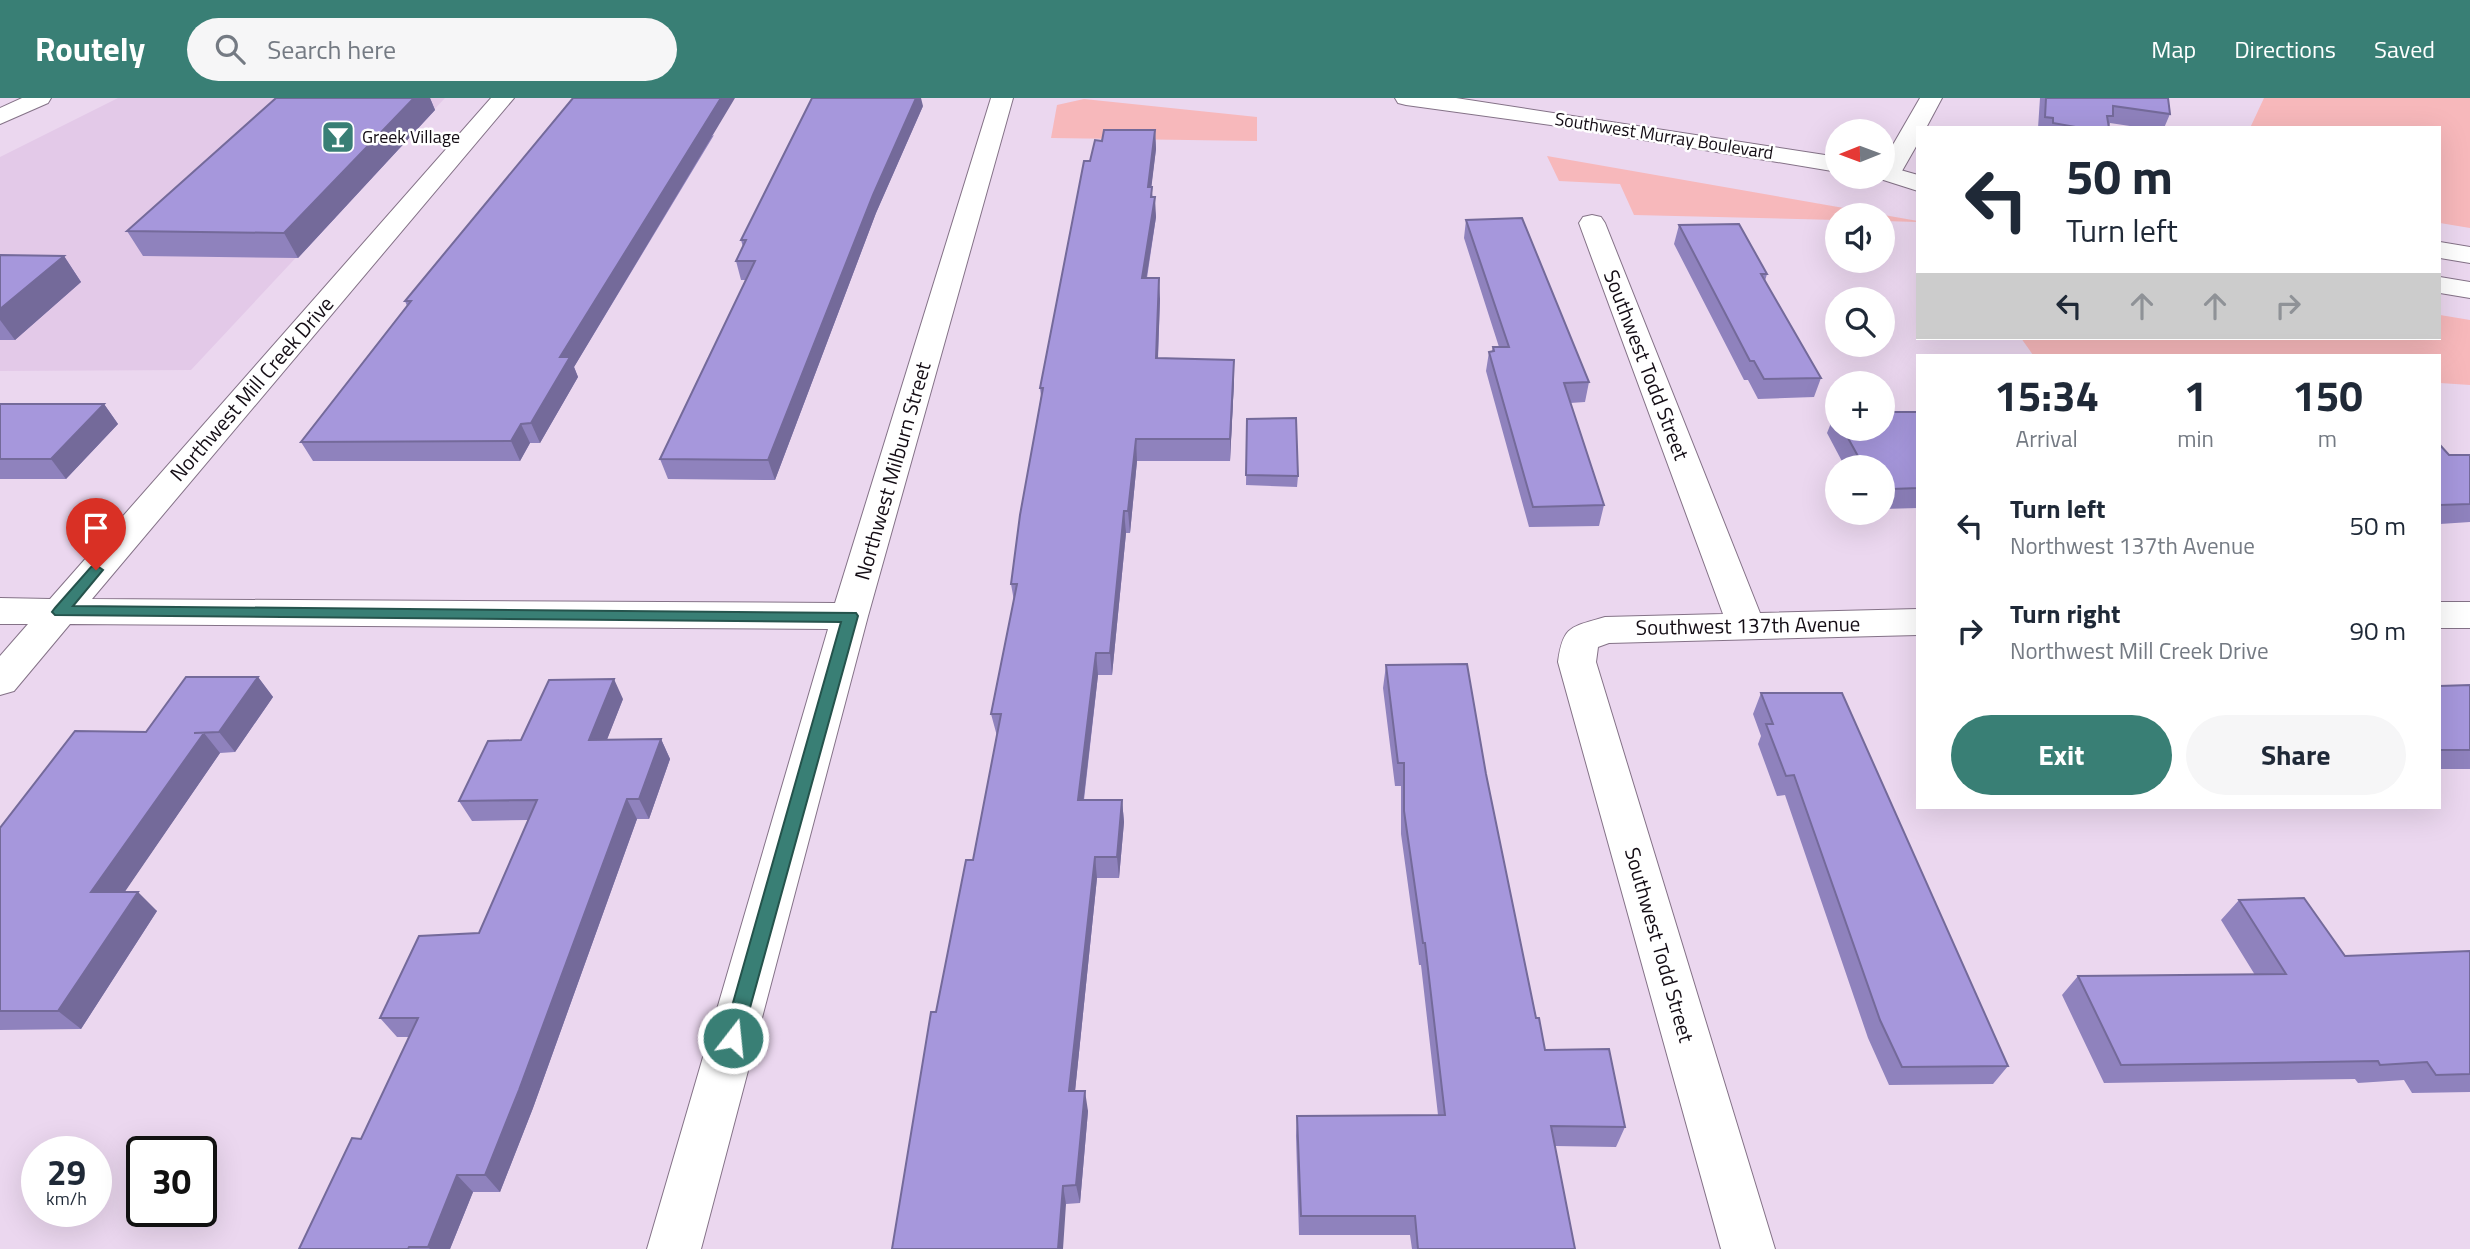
<!DOCTYPE html>
<html lang="en">
<head>
<meta charset="utf-8">
<style>
	:root { --surface:#fff; --page:#f6f6f7; --text:#1f2937; --muted:#747a83; --accent:#397f75 }
	body { margin:0; font-family:"Titillium Web",sans-serif; background:var(--page); color:var(--text); height:100vh; display:flex; flex-direction:column; font-size:26px; white-space:nowrap }
	* { box-sizing:border-box; margin:0 }
	p { font-size:23px; color:var(--muted) }
	.icon { flex:none; width:38px; height:38px; fill:none; stroke:currentColor; stroke-width:2; stroke-linecap:round; stroke-linejoin:round }
	.map { position:relative; flex:1; overflow:hidden }
	.sheet { position:absolute; left:1916px; top:256px; width:525px; height:455px; display:flex; flex-direction:column; background:var(--surface); border-radius:0px; box-shadow:0 7px 28px #0002 }
	.sheet>* { flex:none }
	.guide { position:absolute; left:1916px; top:28px; width:525px; height:214px; border-radius:0px; box-shadow:0 7px 28px #0002; background:#fff; color:var(--text); overflow:hidden }
	.needle { width:46px; rotate:269deg }
	.fabs { position:absolute; left:1825px; top:21px; display:grid; gap:14px }
	.fabs a { display:grid; place-items:center; width:70px; height:70px; border-radius:50%; background:var(--surface); box-shadow:0 7px 28px #0002; font-size:35px }
	.speed { position:absolute; left:21px; top:1038px; display:flex; gap:14px; font-size:35px; font-weight:700; text-align:center }
	.speed>* { display:grid; place-content:center; width:91px; height:91px; border-radius:50%; background:var(--surface); box-shadow:0 7px 28px #0002; line-height:1 }
	.speed small { font-size:18px; font-weight:400 }
	.speed .limit { border:4px solid #111; border-radius:10px; background:#fff; color:#111 }
	.pin { position:absolute; display:grid; place-items:center; width:60px; height:60px; color:#fff; margin:-72px -30px; border-radius:50% 50% 50% 0; rotate:-45deg; box-shadow:0 0 7px #0007 }
	.pin .icon { rotate:45deg }
	.me { position:absolute; width:77px; margin:-38px; rotate:16deg; stroke-linejoin:round; filter:drop-shadow(0 0 5px #0008) }
	.turn { display:flex; align-items:center; gap:24px; height:147px; padding:0 35px; font-size:32px }
	.turn .icon { width:91px; height:91px; stroke-width:2.5 }
	.turn b { display:block; font-size:49px; line-height:60px }
	.lanes { display:flex; align-items:center; height:66px; padding:0 35px; background:#0003; justify-content:center; gap:35px; direction:ltr }
	.lanes .off { opacity:.35 }
	.eta { display:flex; justify-content:space-evenly; align-items:center; height:119px; text-align:center }
	.eta b { font-size:42px; font-weight:700; line-height:49px }
	.primary-button { display:flex; gap:14px; margin-top:auto; padding:14px 35px }
	.primary-button a { flex:1; height:80px; border-radius:42px; background:var(--accent); color:#fff; font-size:28px; font-weight:700; line-height:80px; text-align:center }
	.primary-button a+a { background:var(--page); color:var(--text) }
	ul { padding:0; list-style:none }
	li { display:flex; align-items:center; gap:21px; height:105px; padding:0 35px }
	li div { flex:1 }
	li b { display:block; font-size:26px }
	li em { font-style:normal }
	header { display:flex; align-items:center; gap:42px; box-sizing:border-box; height:98px; padding:0 35px; background:var(--accent); color:#fff }
	header strong { font-size:33px }
	nav { display:flex; gap:38px; margin-inline-start:auto; font-size:24px }
	.search { width:490px; height:63px; background:var(--page); display:flex; align-items:center; gap:18px; box-sizing:border-box; padding:0 24px; border-radius:38px; color:var(--muted); font-size:26px }
	.map>svg:first-child { display:block }
	.built { fill:#e3c9e8 }
	.green { fill:#f7b8bb }
	.lines { fill:none; stroke-linecap:round; stroke-linejoin:round }
	.minor-casing { stroke:#847287; stroke-width:2 }
	.primary-casing { stroke:#847287; stroke-width:2 }
	.motorway-casing { stroke:#847287; stroke-width:2 }
	.minor { fill:#fff; fill-rule:evenodd }
	.primary { fill:#fff; fill-rule:evenodd }
	.motorway { fill:#fff; fill-rule:evenodd }
	.wall { fill:#8f82bd }
	.shaded-wall { fill:#746a9a }
	.building { fill:#a697dc; stroke:#746a9a; stroke-width:2 }
	.route { fill:#397f75; stroke:#25534c; stroke-width:2 }
	.labels { text-anchor:middle; stroke-width:5; stroke-linejoin:round; paint-order:stroke }
	.far-street-label { font-size:18px; fill:#140d15; stroke:#fff }
	.far-poi-label { font-size:18px; fill:#140d15; stroke:#fff; text-anchor:start }
	.street-label { font-size:21px; fill:#140d15; stroke:#fff }
</style>
</head>
<body>
<header>
<strong>Routely</strong>
<div class="search"><svg class="icon" aria-label="search" viewBox="0 0 24 24"><circle cx="10" cy="10" r="6"/><path d="M15 15l6 6"/></svg>Search here</div>
<nav><a>Map</a><a>Directions</a><a>Saved</a></nav>
</header>
<div class="map">
<svg width="2470" height="1151" viewBox="0 0 2470 1151">
	<rect width="100%" height="100%" fill="#ebd7ef"/>
	<!-- built -->
	<path class="built" d="M118,0H445L191,272L0,273V59Z"/>
	<!-- green -->
	<path class="green" d="M2264,0H2470V130L2440,125V30H2250Z
		M1084,1L1257,19V43L1051,40L1057,7Z
		M1547,58L1918,123V124L1883,123V117H1838L1837,122L1634,117L1620,86L1559,83Z
		M2440,217L2470,222V287L2440,285V257H2033L2021,240H2440Z"/>
	<g class="lines">
		<defs>
			<path id="minor" d="M491,0H514L92,501L835,505L991,0H1013L868,518L701,1151H647L828,531L70,526L14,593L0,597V558L28,526H0V500L50,501Z
				M1920,0H1942L1926,30H1918V45L1898,80L1889,82L1880,80L1883,79V64Z
				M1592,117L1601,119L1605,125L1760,515L1918,511V537L1609,545L1598,549L1596,564L1775,1151H1721L1558,564C1563,527 1571,529 1605,519L1723,516L1579,125L1583,119Z
				M2440,504H2470V530H2440Z"/>
			<path id="primary" d="M1395,0H1456L1838,59V74L1565,29L1406,7L1398,5Z
				M1883,67L1918,77V93L1874,79H1883Z
				M2440,144L2470,149V165L2440,160Z
				M2440,179L2470,184V200L2440,195Z"/>
			<path id="motorway" d="M22,0H51L48,5L0,26V10Z"/>
		</defs>
		<!-- minor casing -->
		<use href="#minor" class="minor-casing"/>
		<!-- primary casing -->
		<use href="#primary" class="primary-casing"/>
		<!-- motorway casing -->
		<use href="#motorway" class="motorway-casing"/>
		<!-- minor -->
		<use href="#minor" class="minor"/>
		<!-- primary -->
		<use href="#primary" class="primary"/>
		<!-- motorway -->
		<use href="#motorway" class="motorway"/>
	</g>
	<!-- wall -->
	<path class="wall" d="M276,0H430L435,12L298,160L143,158L127,133Z
		M2040,0H2168L2170,16L2164,30H2143L2110,25L2109,30H2038Z
		M923,8L876,115L775,382L668,381L660,361L746,182H741L736,163L743,149L741,142Z
		M1155,32L1156,51L1151,89L1156,119L1147,180L1160,201L1158,261L1234,262V283L1230,363H1137L1130,435H1126L1112,577H1098L1084,702H1122L1124,724L1119,780H1097L1075,993L1088,1013L1080,1105L1066,1106L936,914L973,762L997,638L991,616L1014,503L1011,486L1041,298L1040,290L1090,63L1102,43Z
		M714,37L574,269L578,279L540,345H530L520,363H313L301,344L407,208L405,203Z
		M1466,122L1589,284L1585,304L1570,305L1604,407L1599,428L1529,429L1486,273L1489,254L1492,253L1493,249H1499L1464,140Z
		M1679,127L1767,176L1765,183L1821,280L1814,299L1758,301L1748,282H1744L1674,146Z
		M0,157L64,158L81,184L15,242H0Z
		M0,306H104L118,326L66,381H0Z
		M1918,314V410L1883,411V369H1845L1827,335L1835,315H1838V331H1883Z
		M1247,321L1298,378L1297,389L1246,387Z
		M2440,347L2449,357H2470V424L2440,426Z
		M1386,567L1486,676L1536,920L1545,952L1625,1029L1616,1049L1555,1048L1575,1151H1412L1410,1137H1299L1296,1038L1297,1018L1438,1017L1421,867H1419L1401,736V688H1395L1383,590Z
		M258,579L273,599L235,654L220,655L124,794L157,813L81,931L0,932V730Z
		M2470,587V671H2440V588Z
		M1761,595L2008,968L1993,986L1889,987L1868,940L1785,697L1777,698L1758,646L1761,638L1753,616Z
		M623,601L607,641H661L670,661L649,721H637L533,1010L500,1094H473L450,1151H299L361,1041L409,939H397L380,920L479,835L528,722L472,723L459,703L521,642Z
		M2239,802L2345,858L2470,853V994L2412,995L2404,982L2358,985L2355,981L2104,985L2062,897L2078,878L2255,877L2221,822Z"/>
	<!-- shaded-wall -->
	<path class="shaded-wall" d="M414,0H430L435,12L298,160L284,135Z
		M721,0H735L574,269L578,279L540,345L531,325L560,259Z
		M916,0H921L923,8L876,115L775,382L768,362L873,97Z
		M1155,32L1156,51L1149,109L1148,89Z
		M1155,99L1156,119L1143,201L1142,180Z
		M64,158L81,184L15,242L0,222V211Z
		M1159,180L1160,201L1157,282L1156,260Z
		M1234,262V283L1230,363V341Z
		M104,306L118,326L66,381L51,361Z
		M521,326L530,345L520,363L511,343Z
		M1136,341L1137,363L1130,435L1128,413Z
		M1124,413L1126,435L1112,577L1110,555Z
		M1096,555L1098,577L1081,723L1078,702Z
		M258,579L273,599L235,654L219,634Z
		M614,581L623,601L599,662L589,642Z
		M204,635L220,655L111,814L91,794Z
		M661,641L670,661L649,721L639,701Z
		M627,701L637,721L533,1010L500,1094L485,1077Z
		M1122,702L1124,724L1119,780L1117,759Z
		M1095,759L1097,780L1073,1013L1069,993Z
		M138,794L157,813L81,931L58,913Z
		M1085,993L1088,1013L1080,1105L1076,1087Z
		M457,1077L473,1094L450,1151H430L428,1149Z
		M1063,1088L1066,1106L1063,1151H1058Z"/>
	<!-- building -->
	<path class="building" d="M276,0H414L284,135L127,133Z
		M573,0H721L560,259H570L531,325L521,326L511,343L301,344L411,203H405Z
		M812,0H916L873,97L768,362L660,361L755,163H736L746,142H741Z
		M2046,0H2168L2170,16L2113,8V18H2107L2109,30H2081L2053,25V20L2045,19Z
		M1104,32H1155L1148,89H1152L1151,99H1155L1142,180H1159L1156,260L1234,262L1230,341H1136L1128,413H1124L1110,555H1096L1078,702H1122L1117,759H1095L1069,993H1085L1076,1087L1063,1088L1058,1151H892L931,914H936L966,762H973L1001,616H991L1017,486H1011L1020,417L1043,290H1040L1084,63H1090L1095,42L1102,43Z
		M1522,120L1589,284L1564,285L1604,407L1533,409L1489,254L1494,253L1493,249H1509L1466,122Z
		M1739,126L1767,176H1761L1821,280L1764,281L1754,263H1750L1679,127Z
		M0,157L64,158L0,211Z
		M0,306H104L51,361H0Z
		M1883,314H1918V390L1892,391L1888,384H1883V369H1864L1843,331H1883Z
		M1296,320L1298,378L1246,377L1247,321Z
		M2440,347L2449,357H2470V406L2440,407Z
		M1467,566L1486,676L1536,920H1539L1545,952L1609,951L1625,1029L1551,1028L1575,1151H1418L1415,1118H1301L1297,1018L1445,1017L1425,845H1423L1404,713V665H1398L1386,567Z
		M186,579H258L219,634L194,635H204L91,794H138L58,913H0V730L75,633L146,634Z
		M614,581L589,642L661,641L639,701H627L519,992L485,1077H457L428,1149H409L408,1151H299L352,1040L361,1041L418,920H380L419,838L479,835L537,702L459,703L488,643L521,642L549,582Z
		M2470,587V652H2440V588Z
		M1761,595H1842L2008,968L1902,969L1880,922L1794,677L1786,678L1766,626H1773Z
		M2304,800L2345,858L2470,853V976L2436,977L2427,964L2380,967L2378,963L2121,967L2078,878L2286,876L2239,802Z"/>
	<!-- route -->
	<path class="route" d="M96,467L103,472L73,508L856,515L858,518L740,946L733,949L726,946L723,940L841,524L55,517L52,514L55,510L91,469Z"/>
	<!-- icons -->
	<defs>
		<symbol id="bar-square" viewBox="-11 -11 22 22"><rect x="-9" y="-9" width="18" height="18" rx="4" fill="#397f75" stroke="#fff"/><path d="M-6-5H6L.8 .8V4.5H3.5V6h-7V4.5H-.8V.8Z" fill="#fff"/></symbol>
	</defs>
	<g fill-rule="evenodd">
		<use href="#bar-square" x="319" y="20" width="38" height="38"/>
	</g>
	<g class="labels">
		<!-- far-street labels -->
		<g class="far-street-label">
			<text transform="translate(1664 38) rotate(9)" y="6">Southwest Murray Boulevard</text>
		</g>
		<!-- far-poi labels -->
		<g class="far-poi-label">
			<text x="362" y="45">Greek Village</text>
		</g>
		<!-- street labels -->
		<g class="street-label">
			<text transform="translate(1646 267) rotate(69)" y="7">Southwest Todd Street</text>
			<text transform="translate(252 291) rotate(-49)" y="7">Northwest Mill Creek Drive</text>
			<text transform="translate(893 373) rotate(-74)" y="7">Northwest Milburn Street</text>
			<text transform="translate(1748 528) rotate(-1)" y="7">Southwest 137th Avenue</text>
			<text transform="translate(1659 847) rotate(74)" y="7">Southwest Todd Street</text>
		</g>
	</g>
</svg>
<div class="fabs">
<a><svg class="needle" viewBox="-14 -14 28 28"><path d="M0-13l5 13h-10z" fill="#e53935"/><path d="M0 13l5-13h-10z" fill="#747a83"/></svg></a>
<a><svg class="icon" aria-label="sound" viewBox="0 0 24 24"><path d="M4 9h4l5-4v14l-5-4H4zM17 9q2 3 0 6"/></svg></a>
<a><svg class="icon" aria-label="search" viewBox="0 0 24 24"><circle cx="10" cy="10" r="6"/><path d="M15 15l6 6"/></svg></a>
<a>+</a>
<a>−</a>
</div>
<div class="speed"><div>29<small>km/h</small></div><div class="limit">30</div></div>
<div class="pin" style="left:96px;top:472px;background:#d93025"><svg class="icon" aria-label="arrive" viewBox="0 0 24 24"><path d="M6 21V4h12l-3 4 3 4H6"/></svg></div>
<svg class="me" style="left:733px;top:940px" viewBox="-20 -20 40 40"><circle r="17" fill="#397f75" stroke="#fff" stroke-width="3"/><path d="M0-11L8 9 0 5-8 9z" fill="#fff"/></svg>
<div class="guide">
<div class="turn"><svg class="icon" aria-label="left" viewBox="0 0 24 24"><path d="M17 20v-9H6M10 6l-5 5 5 5"/></svg><div><b>50 m</b>Turn left</div></div>
<div class="lanes"><svg class="icon" aria-label="left" viewBox="0 0 24 24"><path d="M17 20v-9H6M10 6l-5 5 5 5"/></svg><svg class="icon off" aria-label="ahead" viewBox="0 0 24 24"><path d="M12 20V5M6 11l6-6 6 6"/></svg><svg class="icon off" aria-label="ahead" viewBox="0 0 24 24"><path d="M12 20V5M6 11l6-6 6 6"/></svg><svg class="icon off" aria-label="right" viewBox="0 0 24 24"><path d="M7 20v-9h11M14 6l5 5-5 5"/></svg></div>
</div>
<section class="sheet">
<div class="eta">
<div><b>15:34</b><p>Arrival</p></div>
<div><b>1</b><p>min</p></div>
<div><b>150</b><p>m</p></div>
</div>
<ul>
<li><svg class="icon" aria-label="left" viewBox="0 0 24 24"><path d="M17 20v-9H6M10 6l-5 5 5 5"/></svg><div><b>Turn left</b><p>Northwest 137th Avenue</p></div><em>50 m</em></li>
<li><svg class="icon" aria-label="right" viewBox="0 0 24 24"><path d="M7 20v-9h11M14 6l5 5-5 5"/></svg><div><b>Turn right</b><p>Northwest Mill Creek Drive</p></div><em>90 m</em></li>
</ul>
<div class="primary-button"><a>Exit</a><a>Share</a></div>
</section>
</div>
</body>
</html>
